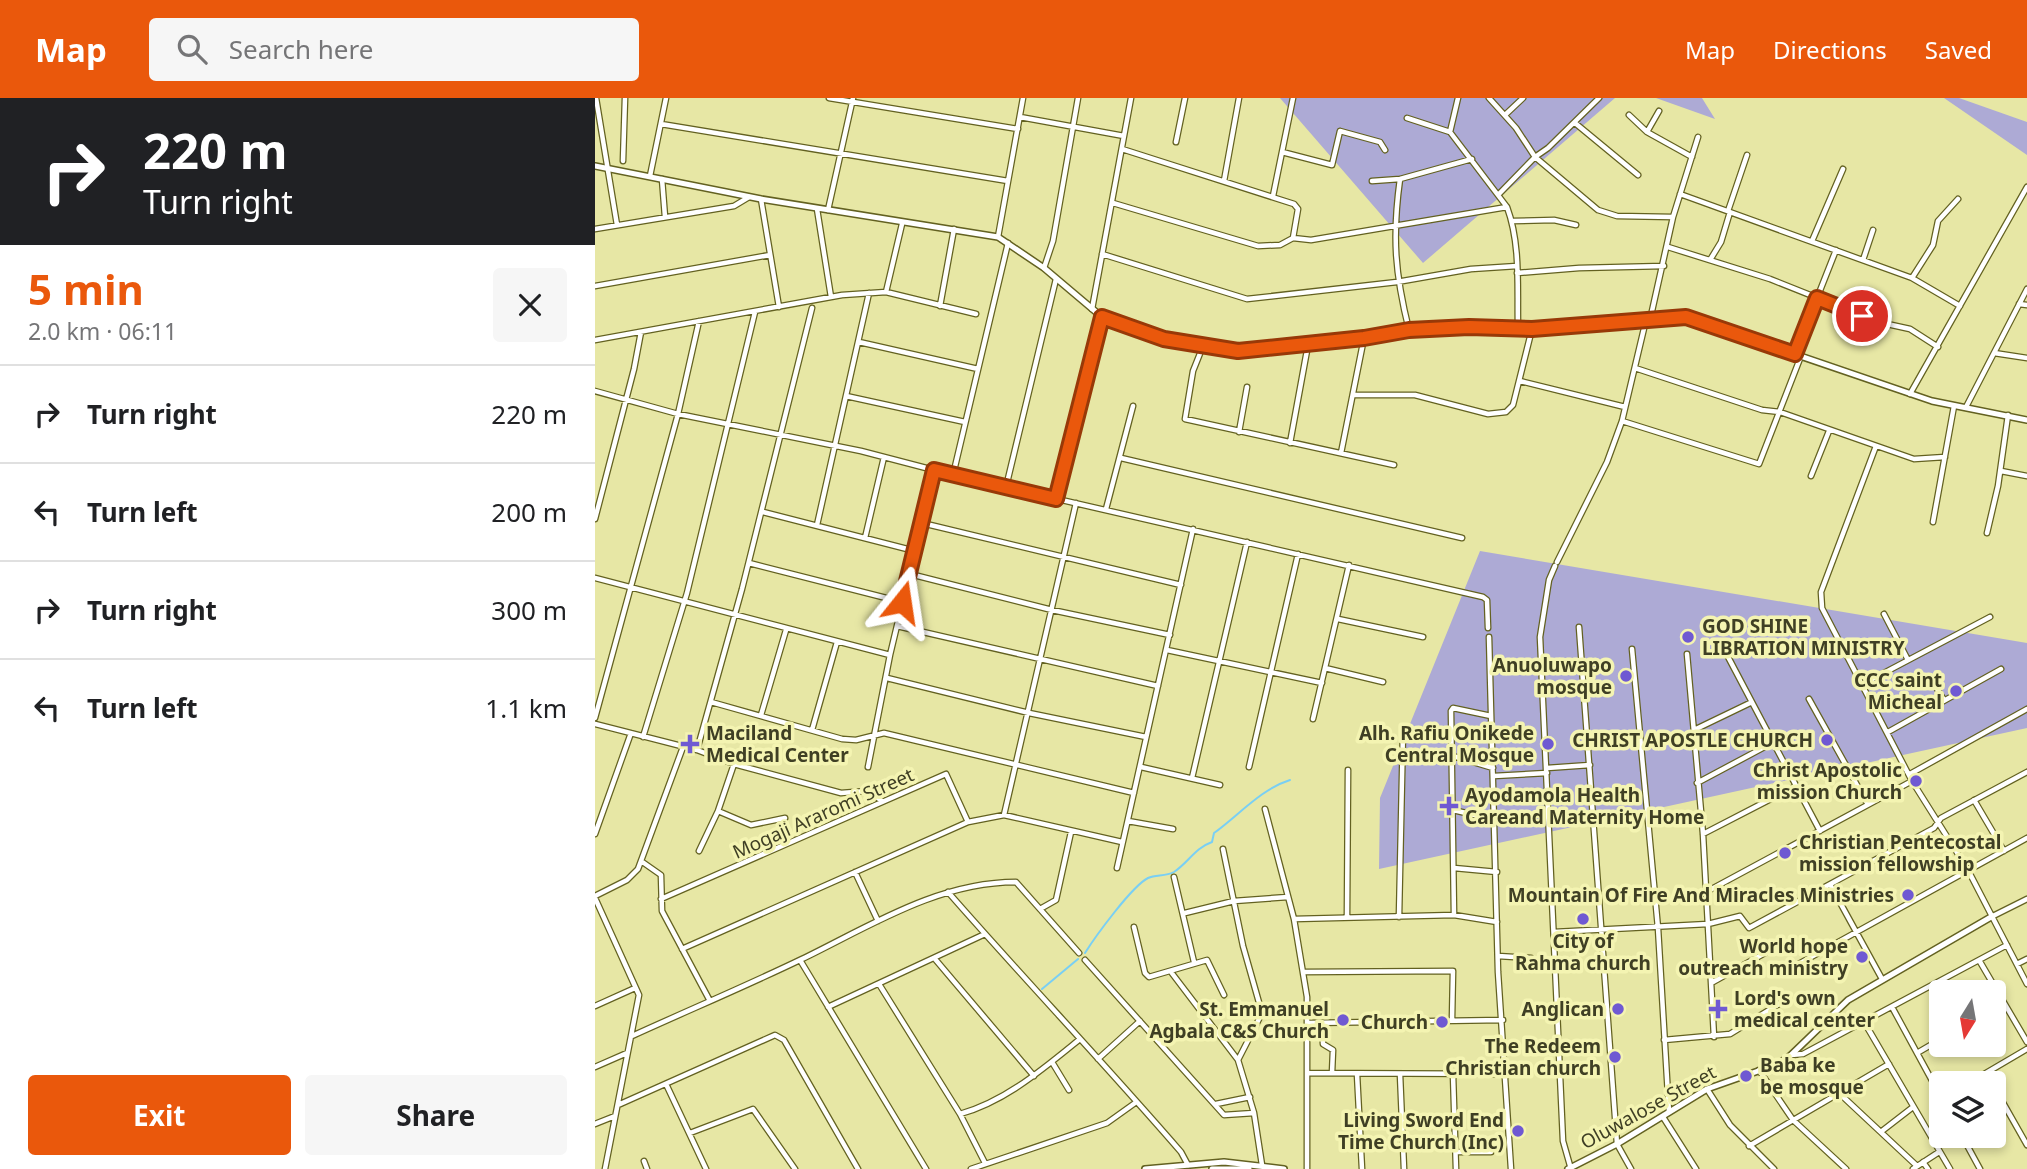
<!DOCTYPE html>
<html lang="en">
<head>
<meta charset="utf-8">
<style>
	:root { --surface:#fff; --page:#f6f6f6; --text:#202124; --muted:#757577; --line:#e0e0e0; --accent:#ea580c }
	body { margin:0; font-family:"Noto Sans",sans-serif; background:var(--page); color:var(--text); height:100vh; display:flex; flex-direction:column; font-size:26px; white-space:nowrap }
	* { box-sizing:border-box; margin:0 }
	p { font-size:23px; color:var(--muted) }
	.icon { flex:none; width:38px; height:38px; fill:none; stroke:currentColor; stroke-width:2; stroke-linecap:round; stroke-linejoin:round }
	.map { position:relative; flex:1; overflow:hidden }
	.sheet { display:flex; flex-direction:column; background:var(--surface); width:595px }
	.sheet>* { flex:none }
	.banner { background:#202124; color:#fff; overflow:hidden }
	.needle { width:46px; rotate:191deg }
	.tools { position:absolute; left:1334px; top:882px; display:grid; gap:14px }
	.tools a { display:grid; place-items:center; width:77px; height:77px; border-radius:7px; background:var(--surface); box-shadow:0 4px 10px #0003; font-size:35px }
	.pin { position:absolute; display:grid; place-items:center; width:60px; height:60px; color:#fff; margin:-30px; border:4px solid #fff; border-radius:50%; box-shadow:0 2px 7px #0007 }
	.me { position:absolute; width:77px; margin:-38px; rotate:15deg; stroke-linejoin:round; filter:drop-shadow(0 0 5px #0008) }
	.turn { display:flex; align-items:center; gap:24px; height:147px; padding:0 28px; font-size:32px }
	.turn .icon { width:91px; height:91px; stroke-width:2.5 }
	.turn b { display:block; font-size:49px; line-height:60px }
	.round { display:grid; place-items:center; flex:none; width:74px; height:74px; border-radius:7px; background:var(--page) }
	.summary { display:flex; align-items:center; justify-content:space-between; height:119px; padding:0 28px }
	h1 { font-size:42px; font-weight:700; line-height:52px; color:var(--accent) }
	.cta { display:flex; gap:14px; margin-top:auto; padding:14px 28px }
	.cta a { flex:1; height:80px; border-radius:7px; background:var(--accent); color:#fff; font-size:28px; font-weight:700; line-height:80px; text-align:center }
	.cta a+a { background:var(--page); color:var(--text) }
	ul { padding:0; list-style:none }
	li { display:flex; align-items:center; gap:21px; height:98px; padding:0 28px; border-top:2px solid var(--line) }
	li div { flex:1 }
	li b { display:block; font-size:26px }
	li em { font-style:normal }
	header { display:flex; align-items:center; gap:42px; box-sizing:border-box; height:98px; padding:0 35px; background:var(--accent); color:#fff }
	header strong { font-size:33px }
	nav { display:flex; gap:38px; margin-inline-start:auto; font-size:24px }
	.search { width:490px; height:63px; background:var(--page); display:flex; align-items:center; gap:18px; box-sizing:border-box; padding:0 24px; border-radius:7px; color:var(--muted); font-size:26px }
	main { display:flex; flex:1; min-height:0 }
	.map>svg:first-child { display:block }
	.green { fill:#adaad5 }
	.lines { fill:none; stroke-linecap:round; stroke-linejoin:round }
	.stream { stroke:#79cff4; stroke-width:2 }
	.street-casing { stroke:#636121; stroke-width:7 }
	.secondary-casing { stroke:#636121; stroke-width:8 }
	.street { stroke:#fff; stroke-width:4.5 }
	.secondary { stroke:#fff; stroke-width:5 }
	.route-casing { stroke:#983908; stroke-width:18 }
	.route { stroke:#ea580c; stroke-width:12 }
	.poi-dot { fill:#6f59d2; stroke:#f4f4b2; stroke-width:2.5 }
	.labels { text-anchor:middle; stroke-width:7; stroke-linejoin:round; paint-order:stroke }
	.poi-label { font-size:19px; font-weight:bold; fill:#3f3f24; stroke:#f4f4b2; text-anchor:end }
	.street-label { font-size:19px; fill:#3f3f24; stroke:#f4f4b2 }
</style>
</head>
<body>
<header>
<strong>Map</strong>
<div class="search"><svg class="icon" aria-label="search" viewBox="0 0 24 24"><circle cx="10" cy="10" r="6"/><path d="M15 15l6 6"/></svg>Search here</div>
<nav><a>Map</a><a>Directions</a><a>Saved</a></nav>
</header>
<main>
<section class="sheet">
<div class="banner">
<div class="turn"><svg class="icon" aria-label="right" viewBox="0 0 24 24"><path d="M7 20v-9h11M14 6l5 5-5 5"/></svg><div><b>220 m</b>Turn right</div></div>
</div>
<div class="summary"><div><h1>5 min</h1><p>2.0 km · 06:11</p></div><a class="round"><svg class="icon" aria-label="close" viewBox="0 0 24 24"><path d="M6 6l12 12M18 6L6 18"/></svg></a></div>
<ul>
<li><svg class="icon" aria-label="right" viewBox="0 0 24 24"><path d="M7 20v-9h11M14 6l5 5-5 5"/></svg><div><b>Turn right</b></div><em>220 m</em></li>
<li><svg class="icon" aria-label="left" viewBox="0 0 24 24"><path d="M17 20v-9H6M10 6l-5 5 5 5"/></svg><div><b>Turn left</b></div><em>200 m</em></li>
<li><svg class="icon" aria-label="right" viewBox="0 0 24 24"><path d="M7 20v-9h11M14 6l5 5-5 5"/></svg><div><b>Turn right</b></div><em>300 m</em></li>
<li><svg class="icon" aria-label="left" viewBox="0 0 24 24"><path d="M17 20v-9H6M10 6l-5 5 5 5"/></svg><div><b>Turn left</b></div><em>1.1 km</em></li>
</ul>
<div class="cta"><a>Exit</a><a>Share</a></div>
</section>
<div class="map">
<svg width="1432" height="1071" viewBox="0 0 1432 1071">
	<rect width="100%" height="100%" fill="#e7e7a5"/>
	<!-- green -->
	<path class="green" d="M685,0H1020L828,165Z
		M1061,0H1107L1120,21Z
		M1349,0H1364L1432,24V57Z
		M885,453L1432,545V630L784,771L785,700Z"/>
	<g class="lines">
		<!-- stream -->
		<path class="stream" d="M490,855C500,839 537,788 553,780C561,776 570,779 579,774C593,765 600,750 617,744L619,735C644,717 666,691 695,682
			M447,891L483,861"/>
		<defs>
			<path id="street" d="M1,0L22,127
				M234,0L423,31
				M894,0L921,30L940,59L1003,112L1022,118L1078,119
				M910,17L928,0
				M1034,17L1052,34L1097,59
				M425,19L529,38
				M812,20L855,34L912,109C926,147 922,190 923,229
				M980,25L1043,77
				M66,26L413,83
				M855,34L863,0
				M1052,34L1064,13
				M581,44L590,0
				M527,51L699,106L703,111L698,140
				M687,54L737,67L745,33L785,44L790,52
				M28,63L30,0
				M55,78L71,0
				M67,81L70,119
				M805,81C797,139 800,176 814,232
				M629,83L644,0
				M777,83L805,81L877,61
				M904,96L940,59L953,50L1004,0
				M1085,96L1317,180L1365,208
				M678,98L698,0
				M166,101L184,209
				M518,105L663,148L685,147L698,140L716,142L912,109
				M222,111L236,199
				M233,112L258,0
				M1133,113L1152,57
				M917,123L959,122L981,127
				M0,131L139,108L154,99
				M403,139L428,0
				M1217,143L1248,71
				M1073,149L1175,181L1283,224L1315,231L1343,249
				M507,156L652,201L802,184L876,171L922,168
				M1115,162L1126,144L1135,114
				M1268,162L1278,132
				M449,170L458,143L483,0
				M922,175L984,170L1069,168
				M1317,180L1338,147L1343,123L1363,101
				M0,188L175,157
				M291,194L307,126
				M1424,206L1432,207
				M345,208L359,131
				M497,211L536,0
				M1055,222L1078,119L1103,39
				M0,242L247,197L291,194L381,216
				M264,244L383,271
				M608,248L598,273L590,321L799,367
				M1399,255L1432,260
				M1200,256L1241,152
				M1040,270L1167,312L1185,314L1319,361L1350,359
				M925,283L1030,309
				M0,293L83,316L266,353L358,377L888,499L892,502L893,530
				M1315,296L1432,89
				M758,297H820L893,316L911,314L918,307L937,231
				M251,298L370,324
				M1371,309L1432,191
				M1027,323L1164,366L1206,258
				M644,334L652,289
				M695,345L713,247
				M1281,348L1226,494L1227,510L1317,683L1373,772L1432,886
				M746,355L769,240
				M526,360L867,440
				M1406,373L1432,378
				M358,377L413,145
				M1216,378L1234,333
				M411,389L461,181
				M461,401L507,219
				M511,411L538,308
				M168,414L320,453
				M0,421L39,271L46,234
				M1338,424L1359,308
				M327,425L586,487
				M222,427L274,195
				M1392,435L1403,388L1413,317
				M270,440L289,359
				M962,464L1012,364L1027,323L1051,222
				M154,465L307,504
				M960,468L954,482L945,539L968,1043L976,1071
				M315,476L457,512L575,537
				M0,480L295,557
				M1289,516L1313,562
				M743,521L828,539
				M302,528L563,588
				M984,529L1022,1046L1036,1071
				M894,539L903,874L916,1071
				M1037,551L1063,830L1074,1014
				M572,552L727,585
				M1131,555L1225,733
				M1092,556L1108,736L1119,939
				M730,570L788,584
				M292,580L434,615L551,639
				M1268,586L1395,519
				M1339,586L1349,602
				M1214,601L1272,705
				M116,604L247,641L261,642L289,635L539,695
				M166,617L191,532
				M0,620L83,316L104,223
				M718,621L754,467
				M0,626L102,652L139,666L246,695L272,693L287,703
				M217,632L242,544
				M1099,632L1155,605
				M1293,634L1406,571
				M48,639L92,495L160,214
				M102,652L147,491L217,210
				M858,658L898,670
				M273,669L295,557L339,372
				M546,669L625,687
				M654,669L703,456
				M952,670L995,667
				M1315,676L1432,611
				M899,678L952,675
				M597,680L652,444
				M1102,685L1177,645
				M1379,702L1409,753
				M670,711L699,821L712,899V1071
				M858,712L901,722
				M123,713L156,727L190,720
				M409,717L481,405
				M533,723L578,731
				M0,736L36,635
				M1108,736L1201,688
				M628,751L648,848L665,908L664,921L643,962
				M104,753L123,713L139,666
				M46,763L66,777L67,813L115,903
				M522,770L598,431
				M859,770L902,774
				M260,774L283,823
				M579,779L599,864
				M1236,788L1287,881
				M353,794C430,882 510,966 586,1054L593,1067
				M1111,794L1317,683
				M0,798L32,782L43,771L88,649
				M0,800L44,897L10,1071
				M66,801L351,676L373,724
				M445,811L461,802L476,734
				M590,815L639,803L693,799
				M859,817L856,613L858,610L896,618
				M752,819L753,672
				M804,819L808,633
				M1396,819L1432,801
				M699,821L859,817L902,824
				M539,829L550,875L554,879L612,862L629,897
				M959,834L1113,826L1145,818L1154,830L1339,730L1346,720L1432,674
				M87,851L373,724L409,717L527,744
				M903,858L936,860
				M340,861L439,978
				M205,862L331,1071
				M490,862L629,1017L659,1015
				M1384,862L1432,944
				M1422,866L1432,861
				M576,874L643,962L659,1015L667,1067
				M708,874L858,873L857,922
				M1189,874L1432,740
				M1118,884L1170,855
				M284,886L365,1016L390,1065
				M0,908L40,890
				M233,909L390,836
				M1297,909L1346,999
				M1398,912L1409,905
				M1268,922L1355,1071
				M714,925L908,922
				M727,925L728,946L738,952L737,975
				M37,938C94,912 151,888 207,861C275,828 343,784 421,784L484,855
				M1069,942L1135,936L1192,901
				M1322,955L1346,941
				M1196,957L1208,956L1412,847
				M503,961L545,923
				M457,964L474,992
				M0,969L32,955
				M1164,972L1198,1022L1251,1071
				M713,975L911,976
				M762,976L767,1071
				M805,976L809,1071
				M858,976L861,1071
				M1374,985L1432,951
				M71,986L111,1071
				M1398,987L1432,1047
				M1112,991L1135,1027L1179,1071
				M1244,995L1322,1068
				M621,1006L655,999
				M23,1007L180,937L189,942L263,1071
				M365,1016C411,1003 448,971 485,941
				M1068,1019L1101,1071
				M0,1026L20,1018
				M1287,1033L1318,1009
				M95,1035L158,1011L200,1071
				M1367,1038L1385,1071
				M1154,1048L1294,966
				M861,1054H896
				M49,1063L52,1071
				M1328,1064L1333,1071
				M376,1071L512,1025L540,1005
				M1318,1071L1344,1054"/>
			<path id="secondary" d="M0,68L166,101L403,139L449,170L507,219L532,230L585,244L658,253L814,232L874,229L937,231L1091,219L1337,303L1432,322
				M550,1071L629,1064L689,1071
				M617,1071H654
				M973,1071L1022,1046L1112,991L1183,966L1196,957L1253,902L1396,819"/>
		</defs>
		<!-- street casing -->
		<use href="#street" class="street-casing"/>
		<!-- secondary casing -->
		<use href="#secondary" class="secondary-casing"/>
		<!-- street -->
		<use href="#street" class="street"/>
		<!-- secondary -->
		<use href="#secondary" class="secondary"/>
	</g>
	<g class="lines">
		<defs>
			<path id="route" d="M307,504L339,372L461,401L507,219L569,241L643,253L769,240L814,232L874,229L937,231L1091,219L1200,256L1222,200L1267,218"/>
		</defs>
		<!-- route casing -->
		<use href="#route" class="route-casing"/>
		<!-- route -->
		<use href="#route" class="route"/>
	</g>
	<!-- markers -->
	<g class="poi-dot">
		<circle cx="1093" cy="539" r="7"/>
		<circle cx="1031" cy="578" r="7"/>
		<circle cx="1361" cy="593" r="7"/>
		<circle cx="1232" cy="642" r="7"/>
		<path d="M91.5 635.5h7v7h7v7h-7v7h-7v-7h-7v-7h7z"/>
		<circle cx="953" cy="646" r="7"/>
		<circle cx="1321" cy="683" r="7"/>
		<path d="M850.5 697.5h7v7h7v7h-7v7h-7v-7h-7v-7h7z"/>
		<circle cx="1190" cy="755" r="7"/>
		<circle cx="1313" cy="797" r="7"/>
		<circle cx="988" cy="821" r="7"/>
		<circle cx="1267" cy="859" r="7"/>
		<circle cx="1023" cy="911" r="7"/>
		<path d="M1119.5 900.5h7v7h7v7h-7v7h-7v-7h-7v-7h7z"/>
		<circle cx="748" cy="922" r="7"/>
		<circle cx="847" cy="924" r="7"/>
		<circle cx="1020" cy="959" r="7"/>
		<circle cx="1151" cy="978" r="7"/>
		<circle cx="923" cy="1033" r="7"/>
	</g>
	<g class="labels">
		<!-- poi labels -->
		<g class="poi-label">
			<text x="1107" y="535" text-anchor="start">GOD SHINE<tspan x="1107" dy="22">LIBRATION MINISTRY</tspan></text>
			<text x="1017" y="574">Anuoluwapo<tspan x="1017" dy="22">mosque</tspan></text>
			<text x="1347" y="589">CCC saint<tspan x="1347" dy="22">Micheal</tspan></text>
			<text x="111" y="642" text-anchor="start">Maciland<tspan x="111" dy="22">Medical Center</tspan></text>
			<text x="939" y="642">Alh. Rafiu Onikede<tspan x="939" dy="22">Central Mosque</tspan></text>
			<text x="1218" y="649">CHRIST APOSTLE CHURCH</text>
			<text x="1307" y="679">Christ Apostolic<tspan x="1307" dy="22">mission Church</tspan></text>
			<text x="870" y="704" text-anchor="start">Ayodamola Health<tspan x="870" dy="22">Careand Maternity Home</tspan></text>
			<text x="1204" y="751" text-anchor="start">Christian Pentecostal<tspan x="1204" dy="22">mission fellowship</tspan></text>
			<text x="1299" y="804">Mountain Of Fire And Miracles Ministries</text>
			<text x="988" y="850" text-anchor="middle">City of<tspan x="988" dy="22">Rahma church</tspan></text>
			<text x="1253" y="855">World hope<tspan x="1253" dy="22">outreach ministry</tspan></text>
			<text x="1139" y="907" text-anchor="start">Lord's own<tspan x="1139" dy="22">medical center</tspan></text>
			<text x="734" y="918">St. Emmanuel<tspan x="734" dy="22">Agbala C&amp;S Church</tspan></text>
			<text x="1009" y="918">Anglican</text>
			<text x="833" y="931">Church</text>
			<text x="1006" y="955">The Redeem<tspan x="1006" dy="22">Christian church</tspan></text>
			<text x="1165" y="974" text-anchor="start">Baba ke<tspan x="1165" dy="22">be mosque</tspan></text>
			<text x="909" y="1029">Living Sword End<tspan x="909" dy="22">Time Church (Inc)</tspan></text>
		</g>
		<!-- street labels -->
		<g class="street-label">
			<text transform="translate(228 715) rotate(-24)" y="7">Mogaji Araromi Street</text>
			<text transform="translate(1053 1009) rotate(-29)" y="7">Oluwalose Street</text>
		</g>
	</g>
</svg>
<div class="tools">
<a><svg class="needle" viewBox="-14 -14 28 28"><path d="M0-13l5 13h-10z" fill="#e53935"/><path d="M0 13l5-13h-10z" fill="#757577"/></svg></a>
<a><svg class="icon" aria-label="layers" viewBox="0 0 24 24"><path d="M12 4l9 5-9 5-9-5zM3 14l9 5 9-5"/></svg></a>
</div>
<div class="pin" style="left:1267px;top:218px;background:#d93025"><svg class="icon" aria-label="arrive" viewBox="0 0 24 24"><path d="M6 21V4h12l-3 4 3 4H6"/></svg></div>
<svg class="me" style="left:307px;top:504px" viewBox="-20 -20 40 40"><path d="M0-17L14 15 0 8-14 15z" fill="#ea580c" stroke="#fff" stroke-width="4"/></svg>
</div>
</main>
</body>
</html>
